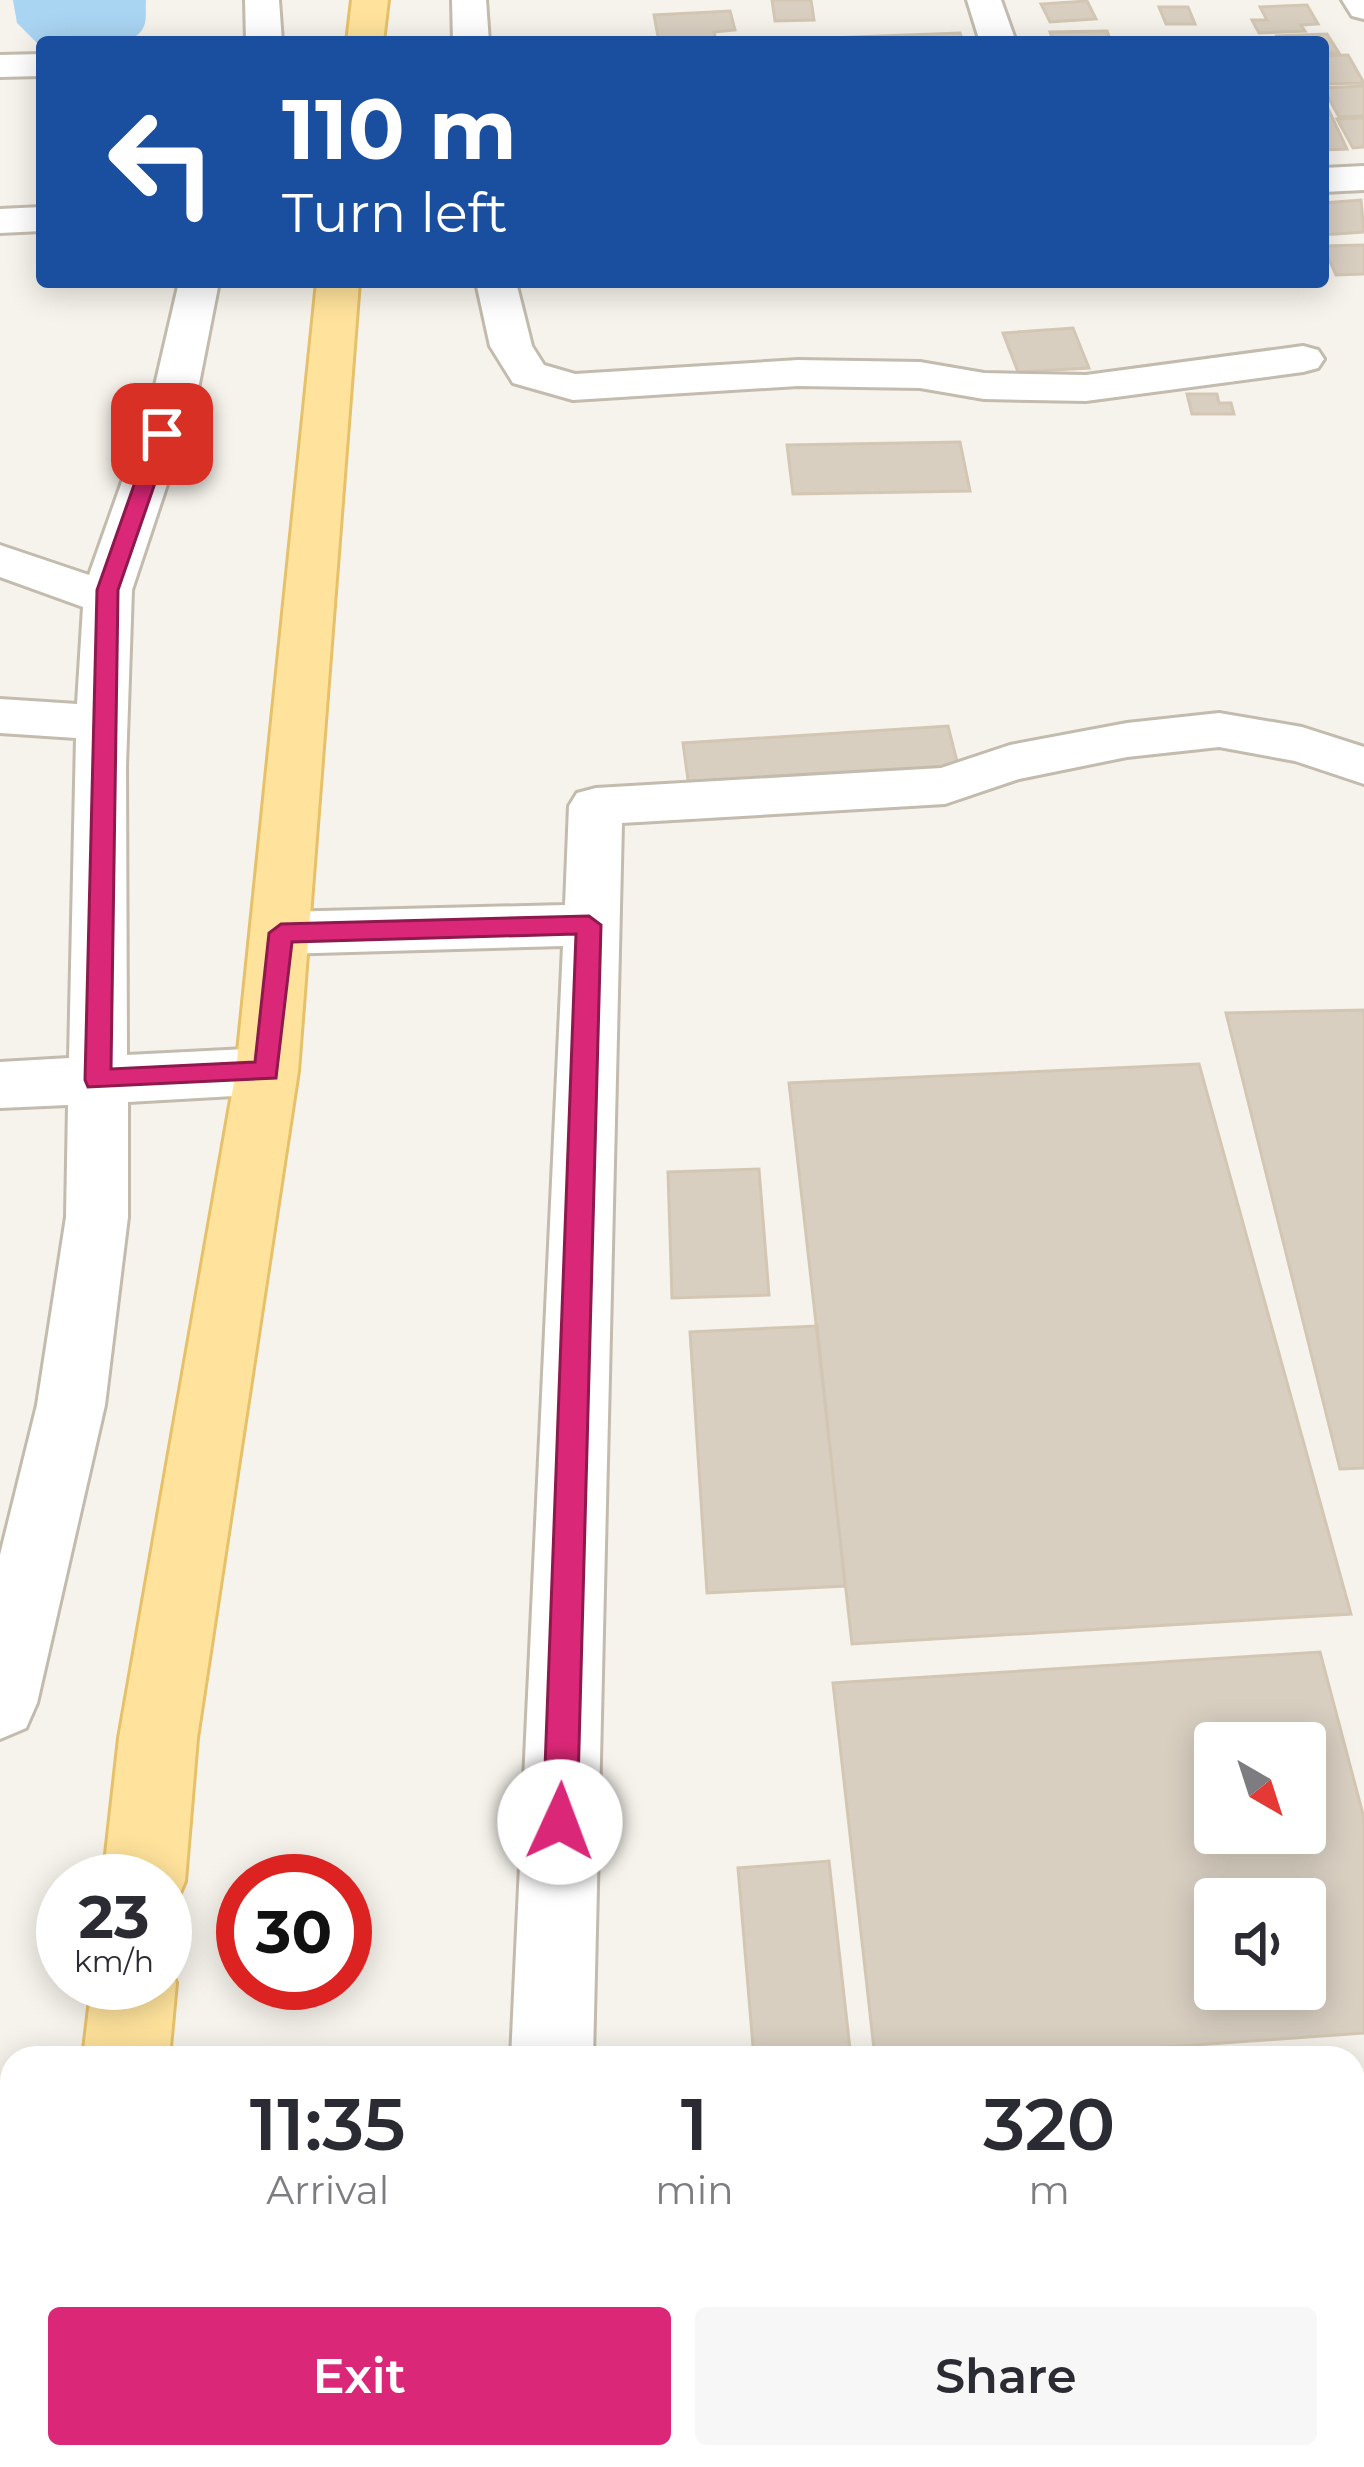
<!DOCTYPE html>
<html lang="en">
<head>
<meta charset="utf-8">
<style>
	:root { --surface:#fff; --page:#f7f7f7; --text:#2b2b33; --muted:#7c7c81; --accent:#db2777 }
	body { margin:0; font-family:Montserrat,sans-serif; background:var(--page); color:var(--text); height:100vh; display:flex; flex-direction:column; font-size:45px; white-space:nowrap }
	* { box-sizing:border-box; margin:0 }
	p { font-size:39px; color:var(--muted) }
	.icon { flex:none; width:66px; height:66px; fill:none; stroke:currentColor; stroke-width:2; stroke-linecap:round; stroke-linejoin:round }
	.map { position:relative; flex:1; overflow:hidden }
	.details { position:absolute; left:0px; top:2046px; width:1365px; height:423px; display:flex; flex-direction:column; background:var(--surface); border-radius:36px 36px 0 0; box-shadow:0 6px 30px #0003 }
	.details>* { flex:none }
	.guide { position:absolute; left:36px; top:36px; width:1293px; height:252px; border-radius:12px; box-shadow:0 6px 30px #0003; background:#1a4fa0; color:#fff; overflow:hidden }
	.needle { width:78px; rotate:141deg }
	.controls { position:absolute; left:1194px; top:1722px; display:grid; gap:24px }
	.controls a { display:grid; place-items:center; width:132px; height:132px; border-radius:12px; background:var(--surface); box-shadow:0 6px 30px #0003; font-size:60px }
	.speed { position:absolute; left:36px; top:1854px; display:flex; gap:24px; font-size:60px; font-weight:700; text-align:center }
	.speed>* { display:grid; place-content:center; width:156px; height:156px; border-radius:50%; background:var(--surface); box-shadow:0 6px 30px #0003; line-height:1 }
	.speed small { font-size:30px; font-weight:400 }
	.speed .limit { border:18px solid #d22; background:#fff; color:#111 }
	.pin { position:absolute; display:grid; place-items:center; width:102px; height:102px; color:#fff; margin:-51px; border-radius:24px; box-shadow:0 6px 18px #0006 }
	.me { position:absolute; width:132px; margin:-66px; rotate:2deg; stroke-linejoin:round; filter:drop-shadow(0 0 9px #0008) }
	.turn { display:flex; align-items:center; gap:42px; height:252px; padding:0 48px; font-size:54px }
	.turn .icon { width:156px; height:156px; stroke-width:2.5 }
	.turn b { display:block; font-size:84px; line-height:102px }
	.eta { display:flex; justify-content:space-evenly; align-items:center; height:204px; text-align:center }
	.eta b { font-size:72px; font-weight:600; line-height:84px }
	.primary-button { display:flex; gap:24px; margin-top:auto; padding:24px 48px }
	.primary-button a { flex:1; height:138px; border-radius:12px; background:var(--accent); color:#fff; font-size:48px; font-weight:600; line-height:138px; text-align:center }
	.primary-button a+a { background:var(--page); color:var(--text) }
	.map>svg:first-child { display:block }
	.water { fill:#a9d4f2 }
	.building { fill:#d8cfc1; stroke:#d3c7b4; stroke-width:3; fill-rule:evenodd }
	.lines { fill:none; stroke-linecap:round; stroke-linejoin:round }
	.minor-casing { stroke:#c2bbae; stroke-width:6 }
	.major-casing { stroke:#e6c16a; stroke-width:6 }
	.minor { fill:#fff; fill-rule:evenodd }
	.major { fill:#ffe39c; fill-rule:evenodd }
	.route { fill:#db2777; stroke:#8e194d; stroke-width:3 }
</style>
</head>
<body>
<div class="map">
<svg width="1364" height="2467" viewBox="0 0 1364 2467">
	<rect width="100%" height="100%" fill="#f6f3ec"/>
	<!-- water -->
	<path class="water" d="M13,0H146C145,9 148,22 142,30C126,53 67,42 42,42V48L17,23Z"/>
	<!-- building -->
	<path class="building" d="M772,0H811L814,20L775,21Z
		M1087,1L1096,19L1050,22L1041,4Z
		M1307,5L1318,24L1301,25L1305,31L1259,33L1252,20H1267L1260,7Z
		M1159,7H1188L1195,24H1166Z
		M730,11L735,30L714,32L716,41L659,42L654,15Z
		M1107,31L1111,42H1054L1050,32Z
		M960,33L963,42H833L831,38Z
		M1327,34L1339,53H1323V42H1281L1277,36Z
		M1348,55L1364,83L1325,84L1323,56Z
		M1364,86V116L1339,117L1323,88Z
		M1323,98L1347,149L1323,150Z
		M1364,118V147L1353,148L1337,119Z
		M1361,200L1364,232L1323,235V203Z
		M1364,245V274L1336,275L1323,246Z
		M1073,328L1089,368L1018,372L1003,333Z
		M1187,394H1217L1219,403H1231L1234,414H1192Z
		M960,442L970,491L793,494L787,445Z
		M948,726L961,777L690,795L683,743Z
		M1364,1010V1468L1340,1469L1226,1013Z
		M1199,1064L1351,1614L852,1644L789,1083Z
		M759,1169L769,1295L672,1298L668,1172Z
		M817,1326L845,1586L707,1593L690,1332Z
		M1320,1652L1364,1818V2033L1014,2058H875L833,1683ZM1215,1743H1305V1833H1215ZM1215,1899H1305V1989H1215Z
		M829,1861L851,2058H754L738,1868Z
		M1364,2313V2467H1224L1222,2457H1353V2314Z
		M728,2457H856L857,2467H729Z
		M901,2457H1045L1046,2467H902Z"/>
	<g class="lines">
		<defs>
			<path id="minor" d="M245,0H279L282,42H246Z
				M452,0H486L489,42H453Z
				M967,0H1001L1016,42H980Z
				M1342,0H1364V19L1352,16Z
				M42,54V76L0,77V55Z
				M1364,166V190L1323,192V168Z
				M42,207V231L0,233V209Z
				M179,282H219L197,394L132,590L126,766L127,1055L267,1048L288,1055L297,1071L288,1087L267,1094L128,1102V1217L105,1405L37,1703L26,1728L0,1739V1555L37,1405L66,1217L68,1105L0,1108V1062L69,1058L76,738L0,733V699L77,704L83,607L0,577V545L89,575L153,394Z
				M476,282H516L532,346L544,365L575,374L798,360L920,362L984,373L1086,375L1303,346L1318,350L1324,359L1318,368L1303,372L1086,401L984,399L920,388L798,386L573,400L513,383L490,346Z
				M1219,713L1302,727L1364,747V784L1295,761L1219,747L1127,757L1019,779L945,804L622,823L593,2058H511L563,946L281,954L261,948L253,933L261,918L281,912L565,905L569,806L577,793L596,788L941,768L1010,745L1127,723Z
				M1364,2118V2202L1353,2203V2119Z
				M502,2457H594V2467H502Z"/>
			<path id="major" d="M352,0H388L383,42H347Z
				M317,282H359L298,1071L197,1738L185,1881L173,1910L165,1913V1881H103L119,1738L236,1071Z
				M165,1956L176,1983L169,2058H83L92,1983H165Z
				M42,2457H138L137,2467H41Z"/>
		</defs>
		<!-- minor casing -->
		<use href="#minor" class="minor-casing"/>
		<!-- major casing -->
		<use href="#major" class="major-casing"/>
		<!-- minor -->
		<use href="#minor" class="minor"/>
		<!-- major -->
		<use href="#major" class="major"/>
	</g>
	<!-- route -->
	<path class="route" d="M162,428L172,434L118,590L111,1069L255,1062L269,933L281,924L589,916L601,925L577,1822L572,1834L560,1839L548,1834L543,1822L576,934L292,942L276,1078L88,1087L85,1080L97,590L152,434Z"/>
</svg>
<div class="controls">
<a><svg class="needle" viewBox="-14 -14 28 28"><path d="M0-13l5 13h-10z" fill="#e53935"/><path d="M0 13l5-13h-10z" fill="#7c7c81"/></svg></a>
<a><svg class="icon" aria-label="sound" viewBox="0 0 24 24"><path d="M4 9h4l5-4v14l-5-4H4zM17 9q2 3 0 6"/></svg></a>
</div>
<div class="speed"><div>23<small>km/h</small></div><div class="limit">30</div></div>
<div class="pin" style="left:162px;top:434px;background:#d93025"><svg class="icon" aria-label="arrive" viewBox="0 0 24 24"><path d="M6 21V4h12l-3 4 3 4H6"/></svg></div>
<svg class="me" style="left:560px;top:1822px" viewBox="-20 -20 40 40"><circle r="19" fill="#fff"/><path d="M0-13L10 11 0 6-10 11z" fill="#db2777"/></svg>
<div class="guide">
<div class="turn"><svg class="icon" aria-label="left" viewBox="0 0 24 24"><path d="M17 20v-9H6M10 6l-5 5 5 5"/></svg><div><b>110 m</b>Turn left</div></div>
</div>
<section class="details">
<div class="eta">
<div><b>11:35</b><p>Arrival</p></div>
<div><b>1</b><p>min</p></div>
<div><b>320</b><p>m</p></div>
</div>
<div class="primary-button"><a>Exit</a><a>Share</a></div>
</section>
</div>
</body>
</html>
